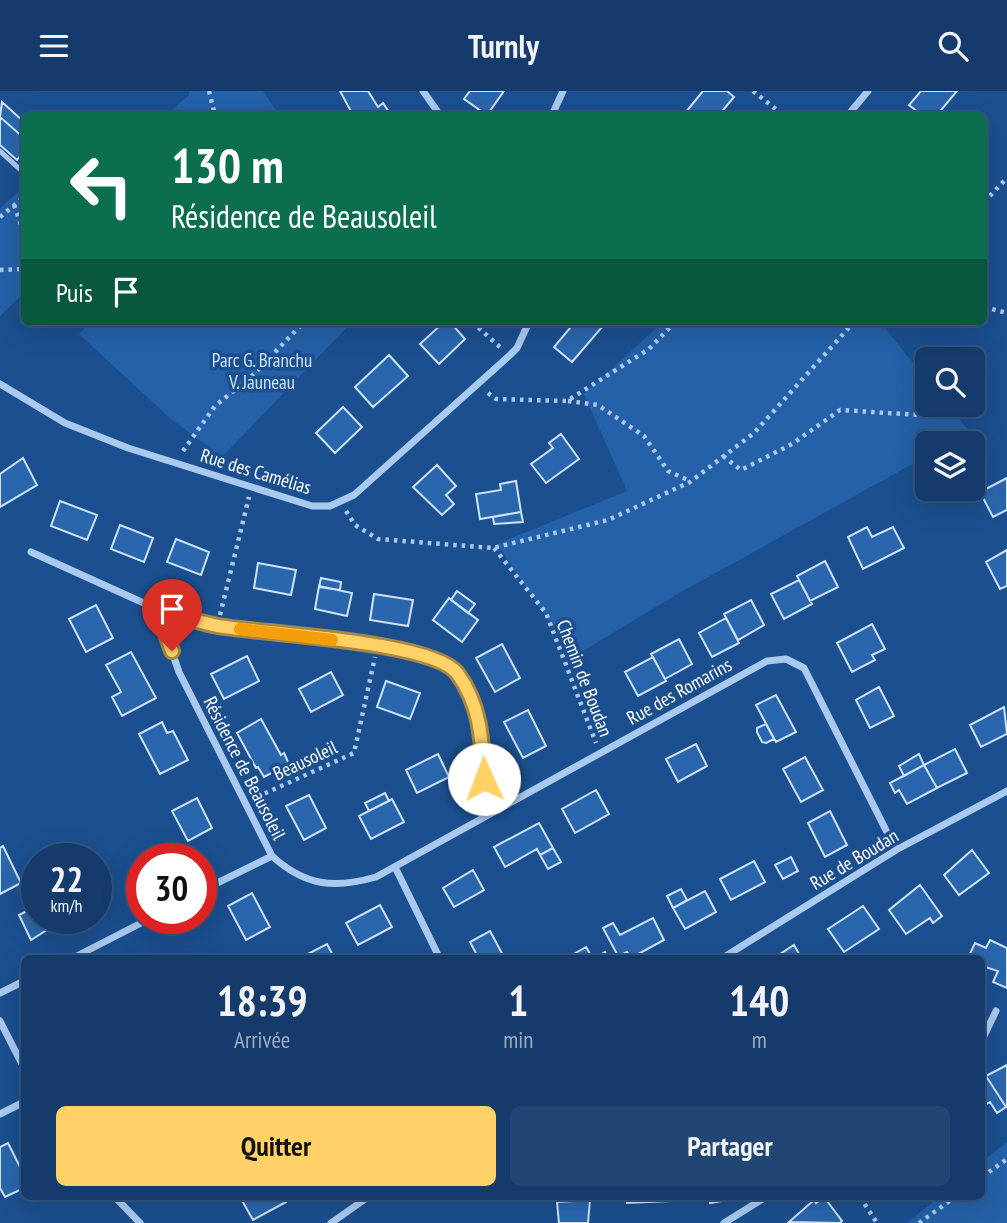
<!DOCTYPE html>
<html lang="fr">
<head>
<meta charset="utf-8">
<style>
	:root { --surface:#143b6b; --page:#214673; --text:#f1f3f6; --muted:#9dadc1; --line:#33557e; --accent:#ffd166 }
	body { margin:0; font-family:"PT Sans Narrow",sans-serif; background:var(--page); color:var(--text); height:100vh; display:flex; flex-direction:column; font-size:26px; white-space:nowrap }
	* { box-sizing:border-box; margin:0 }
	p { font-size:23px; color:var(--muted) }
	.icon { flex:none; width:38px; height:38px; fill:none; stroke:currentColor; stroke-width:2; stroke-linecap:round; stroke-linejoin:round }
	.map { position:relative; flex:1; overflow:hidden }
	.drawer { position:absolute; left:21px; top:864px; width:964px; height:245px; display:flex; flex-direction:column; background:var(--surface); border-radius:10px; box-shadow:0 7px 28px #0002,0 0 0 2px var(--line) }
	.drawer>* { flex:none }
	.hud { position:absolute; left:21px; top:21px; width:966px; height:214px; border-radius:10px; box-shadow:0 7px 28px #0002,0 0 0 2px var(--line); background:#0b6e4f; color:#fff; overflow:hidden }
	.fabs { position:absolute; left:915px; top:256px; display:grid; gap:14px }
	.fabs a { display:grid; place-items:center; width:70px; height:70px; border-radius:10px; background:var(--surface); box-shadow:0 7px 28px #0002,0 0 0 2px var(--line); font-size:35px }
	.speed { position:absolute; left:21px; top:752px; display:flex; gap:14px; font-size:35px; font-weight:700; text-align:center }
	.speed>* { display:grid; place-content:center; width:91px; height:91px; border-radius:50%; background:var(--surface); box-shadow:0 7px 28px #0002,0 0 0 2px var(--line); line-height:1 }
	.speed small { font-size:18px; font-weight:400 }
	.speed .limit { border:10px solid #d22; background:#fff; color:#111 }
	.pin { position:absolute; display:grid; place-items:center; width:60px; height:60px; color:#fff; margin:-72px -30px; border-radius:50% 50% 50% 0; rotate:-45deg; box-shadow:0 0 7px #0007 }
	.pin .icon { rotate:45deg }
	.me { position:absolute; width:77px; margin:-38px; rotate:358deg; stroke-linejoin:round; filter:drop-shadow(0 0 5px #0008) }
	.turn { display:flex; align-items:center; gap:24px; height:147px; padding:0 35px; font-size:32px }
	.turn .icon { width:91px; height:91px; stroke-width:2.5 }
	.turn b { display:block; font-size:49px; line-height:60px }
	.then { display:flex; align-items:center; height:66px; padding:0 35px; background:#0003; gap:14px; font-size:26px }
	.eta { display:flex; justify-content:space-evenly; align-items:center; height:119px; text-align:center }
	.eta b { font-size:42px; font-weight:700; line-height:49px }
	.cta { display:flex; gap:14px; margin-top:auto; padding:14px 35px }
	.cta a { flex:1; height:80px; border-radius:10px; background:var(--accent); color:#111; font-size:28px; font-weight:700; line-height:80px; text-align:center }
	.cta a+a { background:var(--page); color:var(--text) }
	header { display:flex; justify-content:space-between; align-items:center; height:91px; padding:0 35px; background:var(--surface); font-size:32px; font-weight:700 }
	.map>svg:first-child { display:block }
	.green { fill:#2461a8 }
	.building { fill:#2a66ad; stroke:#cfe3fa; stroke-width:2 }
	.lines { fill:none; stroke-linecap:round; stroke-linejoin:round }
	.path { stroke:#a9c9ee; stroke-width:4.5; stroke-dasharray:3.5 5; stroke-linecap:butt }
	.service { stroke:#a9c9ee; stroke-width:5 }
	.minor { stroke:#a9c9ee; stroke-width:7 }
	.route-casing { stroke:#a68842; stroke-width:18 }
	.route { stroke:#ffd166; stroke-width:12 }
	.slow { stroke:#f59e0b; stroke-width:12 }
	.labels { text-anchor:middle; stroke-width:7; stroke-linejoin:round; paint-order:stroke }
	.park-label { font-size:19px; fill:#cfe3fa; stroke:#1b4f8f }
	.street-label { font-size:19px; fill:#fff; stroke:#1b4f8f }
</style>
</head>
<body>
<header><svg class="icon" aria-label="menu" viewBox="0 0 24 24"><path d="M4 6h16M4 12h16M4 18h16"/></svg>Turnly<svg class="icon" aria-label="search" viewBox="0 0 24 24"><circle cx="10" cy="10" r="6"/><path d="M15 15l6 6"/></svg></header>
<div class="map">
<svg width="1007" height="1132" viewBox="0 0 1007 1132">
	<rect width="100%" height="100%" fill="#1b4f8f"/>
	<!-- green -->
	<path class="green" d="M189,0H263L279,24H166L189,4Z
		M24,96V202L0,225V117Z
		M91,231H352L222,366L171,328L79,243Z
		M663,231H880L927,289L928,313H947L970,341L951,352H928L927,365L674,505L573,566L497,453L627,400L584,303Z
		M1007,1051V1132H907L939,1106H982V1071Z"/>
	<!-- building -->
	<path class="building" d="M340,0H368L378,16L383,12L391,24H353Z
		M470,0H504L487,24L464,8Z
		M703,0H727L734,6L719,24H687L685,22Z
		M921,0H957L937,24H922L909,14Z
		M2,11L24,31V47L0,26Z
		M0,26L24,47V60L17,69L0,54Z
		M444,231H450L465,248L439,273L420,253Z
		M575,231H598L603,235L572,271L554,256Z
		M389,264L408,285L373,316L355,296Z
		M343,316L362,336L335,362L316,342Z
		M561,343L579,368L546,392L531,373L553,357L549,352Z
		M23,367L37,394L0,416V383Z
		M437,374L456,395L446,404L454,413L442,424L413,396Z
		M1007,387V419L993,426L980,401Z
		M516,390L521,421L480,428L476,403L501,399L500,393Z
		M60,410L97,424L87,449L51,435Z
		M521,421L523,431L494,433L493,426Z
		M120,434L153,447L144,471L111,458Z
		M867,436L872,446L893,436L904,457L863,478L848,446Z
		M176,448L209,461L201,484L167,471Z
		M1007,459V495L1000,498L986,471Z
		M825,470L838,496L810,510L797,485Z
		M258,472L296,479L291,504L254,497Z
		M321,487L341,491L340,499L319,496Z
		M799,489L812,513L784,528L771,503Z
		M319,495L352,502L347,525L315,518Z
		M457,500L475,513L468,522L451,509Z
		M374,503L413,509L408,535L370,529Z
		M449,507L478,529L462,551L433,529Z
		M751,509L764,534L738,549L724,523Z
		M96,514L113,547L86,561L69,528Z
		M726,527L739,552L712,566L699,542Z
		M872,533L885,558L872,564L875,569L852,581L837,552Z
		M679,548L692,573L665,588L651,563Z
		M502,553L520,587L495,601L476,567Z
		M131,561L156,607L122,625L112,606L121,601L106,574Z
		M247,565L259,590L224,608L211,583Z
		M653,566L666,590L638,605L625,581Z
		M331,581L343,604L311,621L299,598Z
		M386,590L420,602L410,628L377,616Z
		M879,596L894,625L870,637L856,609Z
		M776,604L796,641L776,651L756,614Z
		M1004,616L1007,643L981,656L970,634Z
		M528,619L546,655L523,667L504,631Z
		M261,628L281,664L284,662L289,673L264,686L258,676L256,677L237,642Z
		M162,631L167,642L173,640L188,669L160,683L139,643Z
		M766,633L774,648L766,652L762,651L757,641V637Z
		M696,653L707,675L678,691L666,668Z
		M955,658L967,682L937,697L924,674Z
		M438,663L449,686L417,702L406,679Z
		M919,663L924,674L904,685L899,675Z
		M805,666L823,699L801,711L783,678Z
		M924,674L937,697L907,713L899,699L895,702L890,692Z
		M596,699L609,723L575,742L562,718Z
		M385,702L389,710L369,720L365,712Z
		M309,704L326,737L304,749L286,715Z
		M197,707L212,737L188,750L172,720Z
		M392,708L404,731L371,748L359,725Z
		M830,720L847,754L825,766L808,732Z
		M539,732L553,757L540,764L537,758L505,776L494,756Z
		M3,755L21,792L0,803V757Z
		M553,757L561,771L548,778L540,764Z
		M972,759L989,782L959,804L944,784Z
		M791,766L798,780L783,788L775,774Z
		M754,770L765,791L731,809L720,788Z
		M473,779L484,799L454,816L443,797Z
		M920,794L942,825L933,832L930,827L906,843L889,819Z
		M681,798L687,809L673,817L667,805Z
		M705,800L716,821L685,838L673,817Z
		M252,802L270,836L246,849L228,815Z
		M380,814L392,836L358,854L346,832Z
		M37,815V828H64L31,849L19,824Z
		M863,815L879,838L844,861L828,838Z
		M653,827L664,849L631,867L627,861L618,865L603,837L613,832L620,844Z
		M490,840L505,868H479L470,851Z
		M990,849L1007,857V897L993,891L998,880L982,875V868L968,867L975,852L986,857Z
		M327,853L335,868H298Z
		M794,854L802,868H776L780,863Z
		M586,856L593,868L605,861L608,868H565Z
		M1007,974V1015L1006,1016L986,985Z
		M984,982L1006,1016L997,1022L990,1011L982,1016Z
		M8,1052L20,1076L24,1074V1097L5,1106L0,1097V1056Z
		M240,1106H283L286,1111L253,1129Z
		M627,1106H670V1110L627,1112Z
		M670,1106H734V1108L710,1112V1110L670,1109Z
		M824,1106L842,1130L840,1132L789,1131L814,1109L816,1112Z
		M590,1109L588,1132H559L557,1111Z"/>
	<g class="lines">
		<!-- path -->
		<path class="path" d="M209,0L215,24
			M753,0L783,24
			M984,111L1007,87
			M14,114L24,142
			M0,126L24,106
			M0,179L24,178
			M984,216L1007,222
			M472,231L500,256
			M488,302L496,308L567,310L649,258L675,231
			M568,310L598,314L644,345L668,380L690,390
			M183,360L215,315L252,285L304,231
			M723,365L741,379L792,353L840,319L954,326
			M346,420L355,434L378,448L493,457L608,429L690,391L754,342L854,231
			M494,457L546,522L596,652
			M220,524L249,406
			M257,706L354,662L375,566
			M982,1086L1007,1068
			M860,1106L877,1132
			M919,1132L955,1106"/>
		<!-- service -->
		<path class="service" d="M0,60L24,82"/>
		<!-- minor -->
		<path class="minor" d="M423,0L440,24
			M552,24L563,0
			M848,24L868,0
			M0,293L65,332L128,357L312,415H330L354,404L510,264L517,257L529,231
			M31,461L157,518
			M482,725C482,675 489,625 457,582C432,549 264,543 218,535C198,531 177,524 157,518L179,581L272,765C305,795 334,798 376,786L767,570L786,568L804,577L896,759
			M395,776L440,868
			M201,800L272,765
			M71,868L149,828
			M721,868L896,759L1007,700
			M0,902L24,890
			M0,930L24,977
			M982,949L996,920
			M0,1023L24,1011
			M115,1106L140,1132
			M331,1132L368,1106
			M724,1132L766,1106"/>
	</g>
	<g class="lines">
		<defs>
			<path id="route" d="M172,560L157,518C177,524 198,531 218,535C264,543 432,550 457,582C481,614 482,650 484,688"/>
		</defs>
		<!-- route casing -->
		<use href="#route" class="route-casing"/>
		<!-- route -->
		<use href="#route" class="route"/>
		<!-- slow -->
		<path class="slow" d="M240,538L332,549"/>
	</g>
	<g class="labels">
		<!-- park labels -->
		<g class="park-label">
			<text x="262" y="276">Parc G. Branchu<tspan x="262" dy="22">V. Jauneau</tspan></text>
		</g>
		<!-- street labels -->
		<g class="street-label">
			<text transform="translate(256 380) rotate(17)" y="7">Rue des Camélias</text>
			<text transform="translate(585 587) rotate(69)" y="7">Chemin de Boudan</text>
			<text transform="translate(679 600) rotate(-29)" y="7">Rue des Romarins</text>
			<text transform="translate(305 669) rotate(-25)" y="7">Beausoleil</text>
			<text transform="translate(245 677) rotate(63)" y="7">Résidence de Beausoleil</text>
			<text transform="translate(854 768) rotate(-31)" y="7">Rue de Boudan</text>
		</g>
	</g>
</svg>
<div class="fabs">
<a><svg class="icon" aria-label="search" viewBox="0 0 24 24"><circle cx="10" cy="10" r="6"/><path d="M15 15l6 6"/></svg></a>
<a><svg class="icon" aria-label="layers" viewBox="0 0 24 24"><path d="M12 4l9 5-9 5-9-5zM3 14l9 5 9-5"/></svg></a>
</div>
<div class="speed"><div>22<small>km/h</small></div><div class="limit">30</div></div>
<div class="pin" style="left:172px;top:560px;background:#d93025"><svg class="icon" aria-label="arrive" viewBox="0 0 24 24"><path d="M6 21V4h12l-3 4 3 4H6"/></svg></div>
<svg class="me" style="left:484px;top:688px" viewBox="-20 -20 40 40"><circle r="19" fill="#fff"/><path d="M0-13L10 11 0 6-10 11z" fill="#ffd166"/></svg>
<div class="hud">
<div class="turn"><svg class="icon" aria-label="left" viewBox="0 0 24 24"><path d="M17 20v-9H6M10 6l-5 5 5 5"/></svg><div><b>130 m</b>Résidence de Beausoleil</div></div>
<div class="then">Puis<svg class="icon" aria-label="arrive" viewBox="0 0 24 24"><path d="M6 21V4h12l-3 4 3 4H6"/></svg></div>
</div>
<section class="drawer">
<div class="eta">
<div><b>18:39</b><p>Arrivée</p></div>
<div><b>1</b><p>min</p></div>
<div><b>140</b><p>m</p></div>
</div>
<div class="cta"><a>Quitter</a><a>Partager</a></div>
</section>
</div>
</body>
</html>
